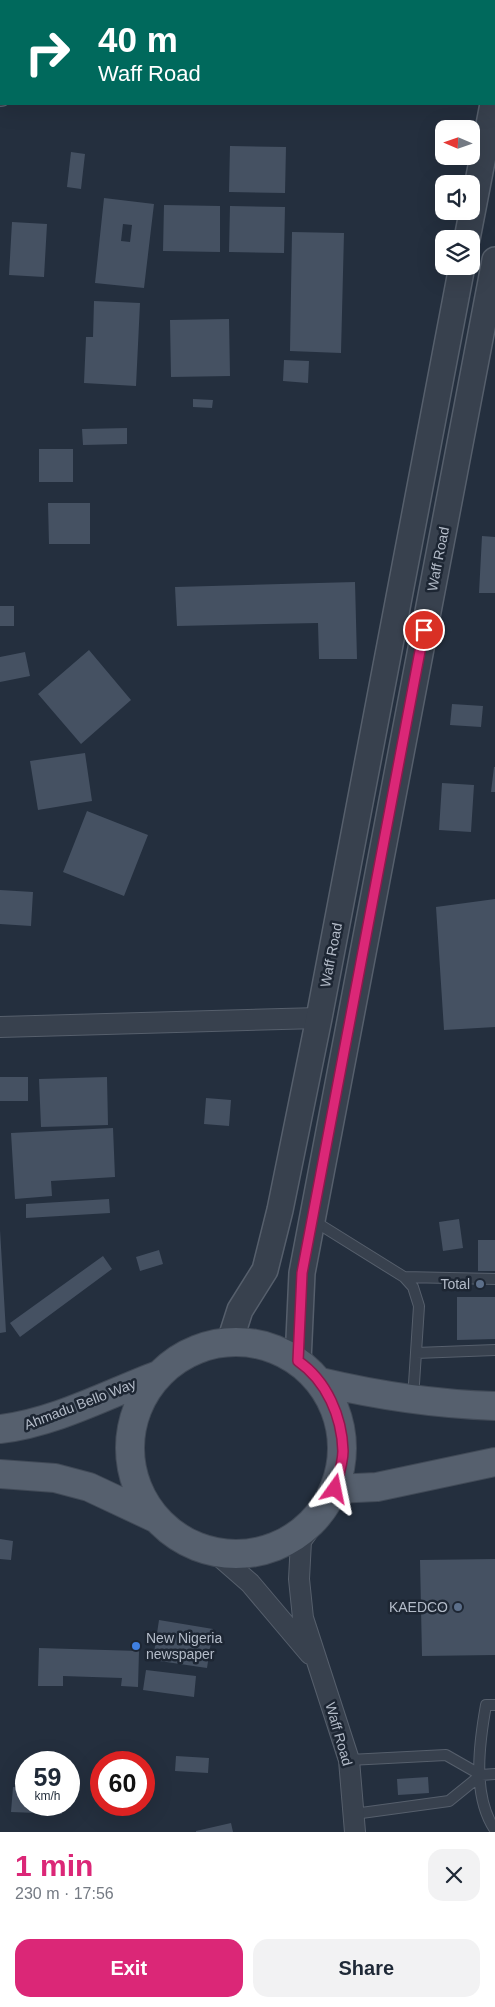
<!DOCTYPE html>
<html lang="en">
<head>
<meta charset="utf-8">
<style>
	:root { --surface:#fff; --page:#f2f2f3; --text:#1f2937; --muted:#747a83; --accent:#db2777 }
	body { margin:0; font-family:Helvetica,sans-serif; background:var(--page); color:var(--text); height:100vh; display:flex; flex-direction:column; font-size:19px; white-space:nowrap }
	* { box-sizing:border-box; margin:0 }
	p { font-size:16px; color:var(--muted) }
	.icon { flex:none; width:28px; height:28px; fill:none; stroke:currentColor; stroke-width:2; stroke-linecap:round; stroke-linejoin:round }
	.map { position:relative; height:1832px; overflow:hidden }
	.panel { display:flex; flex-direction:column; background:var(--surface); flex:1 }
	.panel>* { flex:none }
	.banner { position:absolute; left:0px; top:0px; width:495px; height:105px; box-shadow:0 5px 20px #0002; background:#00695c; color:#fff; overflow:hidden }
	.needle { width:32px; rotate:272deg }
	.buttons { position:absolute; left:435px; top:120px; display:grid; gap:10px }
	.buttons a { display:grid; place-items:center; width:45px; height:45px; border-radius:10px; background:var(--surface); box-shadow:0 5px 20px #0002; font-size:25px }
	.speed { position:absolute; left:15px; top:1751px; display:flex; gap:10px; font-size:25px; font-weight:700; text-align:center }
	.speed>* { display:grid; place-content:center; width:65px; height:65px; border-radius:50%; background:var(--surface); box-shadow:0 5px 20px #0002; line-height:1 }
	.speed small { font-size:12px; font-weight:400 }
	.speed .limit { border:8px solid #d22; background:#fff; color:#111 }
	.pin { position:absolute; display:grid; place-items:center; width:42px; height:42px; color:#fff; margin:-21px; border:2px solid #fff; border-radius:50%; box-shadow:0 1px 5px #0007 }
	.me { position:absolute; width:55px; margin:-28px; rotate:12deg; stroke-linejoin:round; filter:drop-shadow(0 0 4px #0008) }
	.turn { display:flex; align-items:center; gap:18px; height:105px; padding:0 15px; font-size:22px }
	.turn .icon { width:65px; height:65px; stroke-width:2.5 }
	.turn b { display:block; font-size:35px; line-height:42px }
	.round { display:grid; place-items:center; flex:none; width:52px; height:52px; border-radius:15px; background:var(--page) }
	.summary { display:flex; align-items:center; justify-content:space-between; height:85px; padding:0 15px }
	h1 { font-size:30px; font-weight:700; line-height:38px; color:var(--accent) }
	.button { display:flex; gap:10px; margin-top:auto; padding:10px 15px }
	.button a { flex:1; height:58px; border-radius:15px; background:var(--accent); color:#fff; font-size:20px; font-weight:700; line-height:58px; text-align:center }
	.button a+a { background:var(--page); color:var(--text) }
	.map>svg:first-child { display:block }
	.building { fill:#455162; fill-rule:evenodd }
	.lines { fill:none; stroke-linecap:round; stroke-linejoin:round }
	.service-casing { stroke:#565f6c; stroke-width:12 }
	.minor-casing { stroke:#565f6c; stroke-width:22 }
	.tertiary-casing { stroke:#565f6c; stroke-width:28 }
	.primary-casing { stroke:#414a57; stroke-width:30 }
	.service { stroke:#38414e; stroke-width:10 }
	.minor { stroke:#38414e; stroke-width:20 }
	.tertiary { stroke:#38414e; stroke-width:25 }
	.primary { stroke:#56606e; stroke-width:28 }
	.route-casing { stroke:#8e194d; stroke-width:12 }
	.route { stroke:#db2777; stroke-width:9 }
	.service-dot { fill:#5c6f8a; stroke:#1d2633; stroke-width:2 }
	.shop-dot { fill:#3f7fe0; stroke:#1d2633; stroke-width:2 }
	.labels { text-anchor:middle; stroke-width:5; stroke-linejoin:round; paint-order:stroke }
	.street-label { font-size:14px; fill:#b4bcc9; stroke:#1d2633 }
	.poi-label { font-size:14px; fill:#b4bcc9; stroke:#1d2633; text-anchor:end }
</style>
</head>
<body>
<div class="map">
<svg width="495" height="1832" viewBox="0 0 495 1832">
	<rect width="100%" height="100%" fill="#242f3e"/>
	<!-- building -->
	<path class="building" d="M230,146L286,147L285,193L229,192Z
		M71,152L85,154L81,189L67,187Z
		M104,198L154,204L144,288L95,283ZM123,224L132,225L130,242L121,241Z
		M164,205L220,206V252L163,251Z
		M230,206L285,207L284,253L229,252Z
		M12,222L47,224L44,277L9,275Z
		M292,232L344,233L341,353L290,351Z
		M94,301L140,303L136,386L84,383L86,337H93Z
		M229,319L230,376L171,377L170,320Z
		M284,360L309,361L308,383L283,381Z
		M193,399L213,400L212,408L193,407Z
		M127,428V444L83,445L82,429Z
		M39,449H73V482H39Z
		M48,503H90V544H49Z
		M482,536L495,537V593H479Z
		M355,582L357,659H319L318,623L177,626L175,587Z
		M0,606H14V626H0Z
		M89,650L131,700L81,744L38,694Z
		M25,652L30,676L0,682V657Z
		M452,704L483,706L481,727L450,725Z
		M85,753L92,801L38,810L30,761Z
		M494,767H495V792H491Z
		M442,783L474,785L471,832L439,830Z
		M87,811L148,835L124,896L63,872Z
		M0,890L33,892L31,926L0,924Z
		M495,899V1027L444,1030L436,907Z
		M0,1077H28V1101H0Z
		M107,1077L108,1125L41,1127L39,1079Z
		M206,1098L231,1100L229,1126L204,1124Z
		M113,1128L115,1177L51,1181L52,1196L15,1199L11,1133Z
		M109,1199L110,1213L26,1218V1204Z
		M459,1219L463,1248L443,1251L439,1222Z
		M0,1230L6,1332L0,1333Z
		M478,1240H495V1271H478Z
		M159,1250L163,1264L140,1271L136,1257Z
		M103,1256L112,1269L20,1337L10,1323Z
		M457,1297H495V1339L457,1340Z
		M0,1539L13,1541L11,1560L0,1559Z
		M495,1559V1655L422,1656L420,1560Z
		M159,1620L213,1629L207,1668L153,1660Z
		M39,1648L139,1651L138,1687L121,1686L122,1678L63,1676V1686H38Z
		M146,1670L196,1676L194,1697L143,1690Z
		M176,1756L209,1758L208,1773L175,1771Z
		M428,1777L429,1793L398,1795L397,1779Z
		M13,1787L26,1788V1805H62V1814L11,1812Z
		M231,1823L233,1832H196V1831Z"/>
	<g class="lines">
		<defs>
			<path id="service" d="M88,1V0
				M314,1221L404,1277L413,1287L419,1306L413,1399
				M404,1277L495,1279
				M416,1353L495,1350
				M495,1705H486C479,1744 472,1796 495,1830
				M349,1760L446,1755L481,1775L449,1801L354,1814
				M481,1775L495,1774"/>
			<path id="minor" d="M494,82H495
				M0,96H1
				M0,1027L319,1018
				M318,1517L301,1541L299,1579L303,1618L349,1760L355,1832
				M218,1555L250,1583L310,1654"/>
			<path id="tertiary" d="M467,239L493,104
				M230,1341L240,1310L265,1270L280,1210L319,1018L462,266
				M298,1361L302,1273L495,260"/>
			<path id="primary" d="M130 1448a106 106 0 1 1 212 0a106 106 0 1 1-212 0Z
				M321,1382C380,1396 434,1404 495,1406
				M0,1429C54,1423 108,1394 158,1375
				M0,1474L55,1478L89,1487L155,1518
				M335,1489L377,1487L495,1462"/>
		</defs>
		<!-- service casing -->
		<use href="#service" class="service-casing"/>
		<!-- minor casing -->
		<use href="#minor" class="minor-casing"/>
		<!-- tertiary casing -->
		<use href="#tertiary" class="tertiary-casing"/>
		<!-- primary casing -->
		<use href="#primary" class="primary-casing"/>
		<!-- service -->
		<use href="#service" class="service"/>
		<!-- minor -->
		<use href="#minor" class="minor"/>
		<!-- tertiary -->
		<use href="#tertiary" class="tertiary"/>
		<!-- primary -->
		<use href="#primary" class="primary"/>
	</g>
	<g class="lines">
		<defs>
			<path id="route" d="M335,1489C338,1478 343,1463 343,1451C342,1417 327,1381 298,1361L302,1273L424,630"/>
		</defs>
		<!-- route casing -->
		<use href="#route" class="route-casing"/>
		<!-- route -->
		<use href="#route" class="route"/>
	</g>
	<!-- markers -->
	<g class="service-dot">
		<circle cx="480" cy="1284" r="5"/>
		<circle cx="458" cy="1607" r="5"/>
	</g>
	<circle class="shop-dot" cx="136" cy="1646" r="5"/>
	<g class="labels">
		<!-- street labels -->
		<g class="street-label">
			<text transform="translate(438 559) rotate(-79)" y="5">Waff Road</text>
			<text transform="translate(331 955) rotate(-79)" y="5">Waff Road</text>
			<text transform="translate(80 1404) rotate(-21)" y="5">Ahmadu Bello Way</text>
			<text transform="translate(339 1734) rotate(74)" y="5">Waff Road</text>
		</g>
		<!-- poi labels -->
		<g class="poi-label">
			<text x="470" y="1289">Total</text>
			<text x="448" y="1612">KAEDCO</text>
			<text x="146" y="1643" text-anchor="start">New Nigeria<tspan x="146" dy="16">newspaper</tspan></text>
		</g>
	</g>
</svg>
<div class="buttons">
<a><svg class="needle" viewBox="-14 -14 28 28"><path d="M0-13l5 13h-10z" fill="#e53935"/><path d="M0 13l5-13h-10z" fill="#747a83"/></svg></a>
<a><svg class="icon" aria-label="sound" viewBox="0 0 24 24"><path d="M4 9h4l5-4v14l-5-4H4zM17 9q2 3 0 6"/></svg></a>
<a><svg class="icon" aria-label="layers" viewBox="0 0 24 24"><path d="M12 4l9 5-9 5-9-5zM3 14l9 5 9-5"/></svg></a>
</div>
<div class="speed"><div>59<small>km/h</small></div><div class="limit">60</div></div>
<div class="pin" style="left:424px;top:630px;background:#d93025"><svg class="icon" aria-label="arrive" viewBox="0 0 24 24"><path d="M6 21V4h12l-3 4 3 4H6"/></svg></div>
<svg class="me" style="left:335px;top:1489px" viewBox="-20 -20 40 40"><path d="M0-17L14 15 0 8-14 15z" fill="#db2777" stroke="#fff" stroke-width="4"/></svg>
<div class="banner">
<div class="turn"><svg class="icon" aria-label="right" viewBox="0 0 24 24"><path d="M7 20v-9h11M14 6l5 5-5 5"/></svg><div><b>40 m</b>Waff Road</div></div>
</div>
</div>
<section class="panel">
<div class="summary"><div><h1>1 min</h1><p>230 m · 17:56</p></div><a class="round"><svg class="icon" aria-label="close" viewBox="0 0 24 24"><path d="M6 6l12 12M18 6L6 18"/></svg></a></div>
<div class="button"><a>Exit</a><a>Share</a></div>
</section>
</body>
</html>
